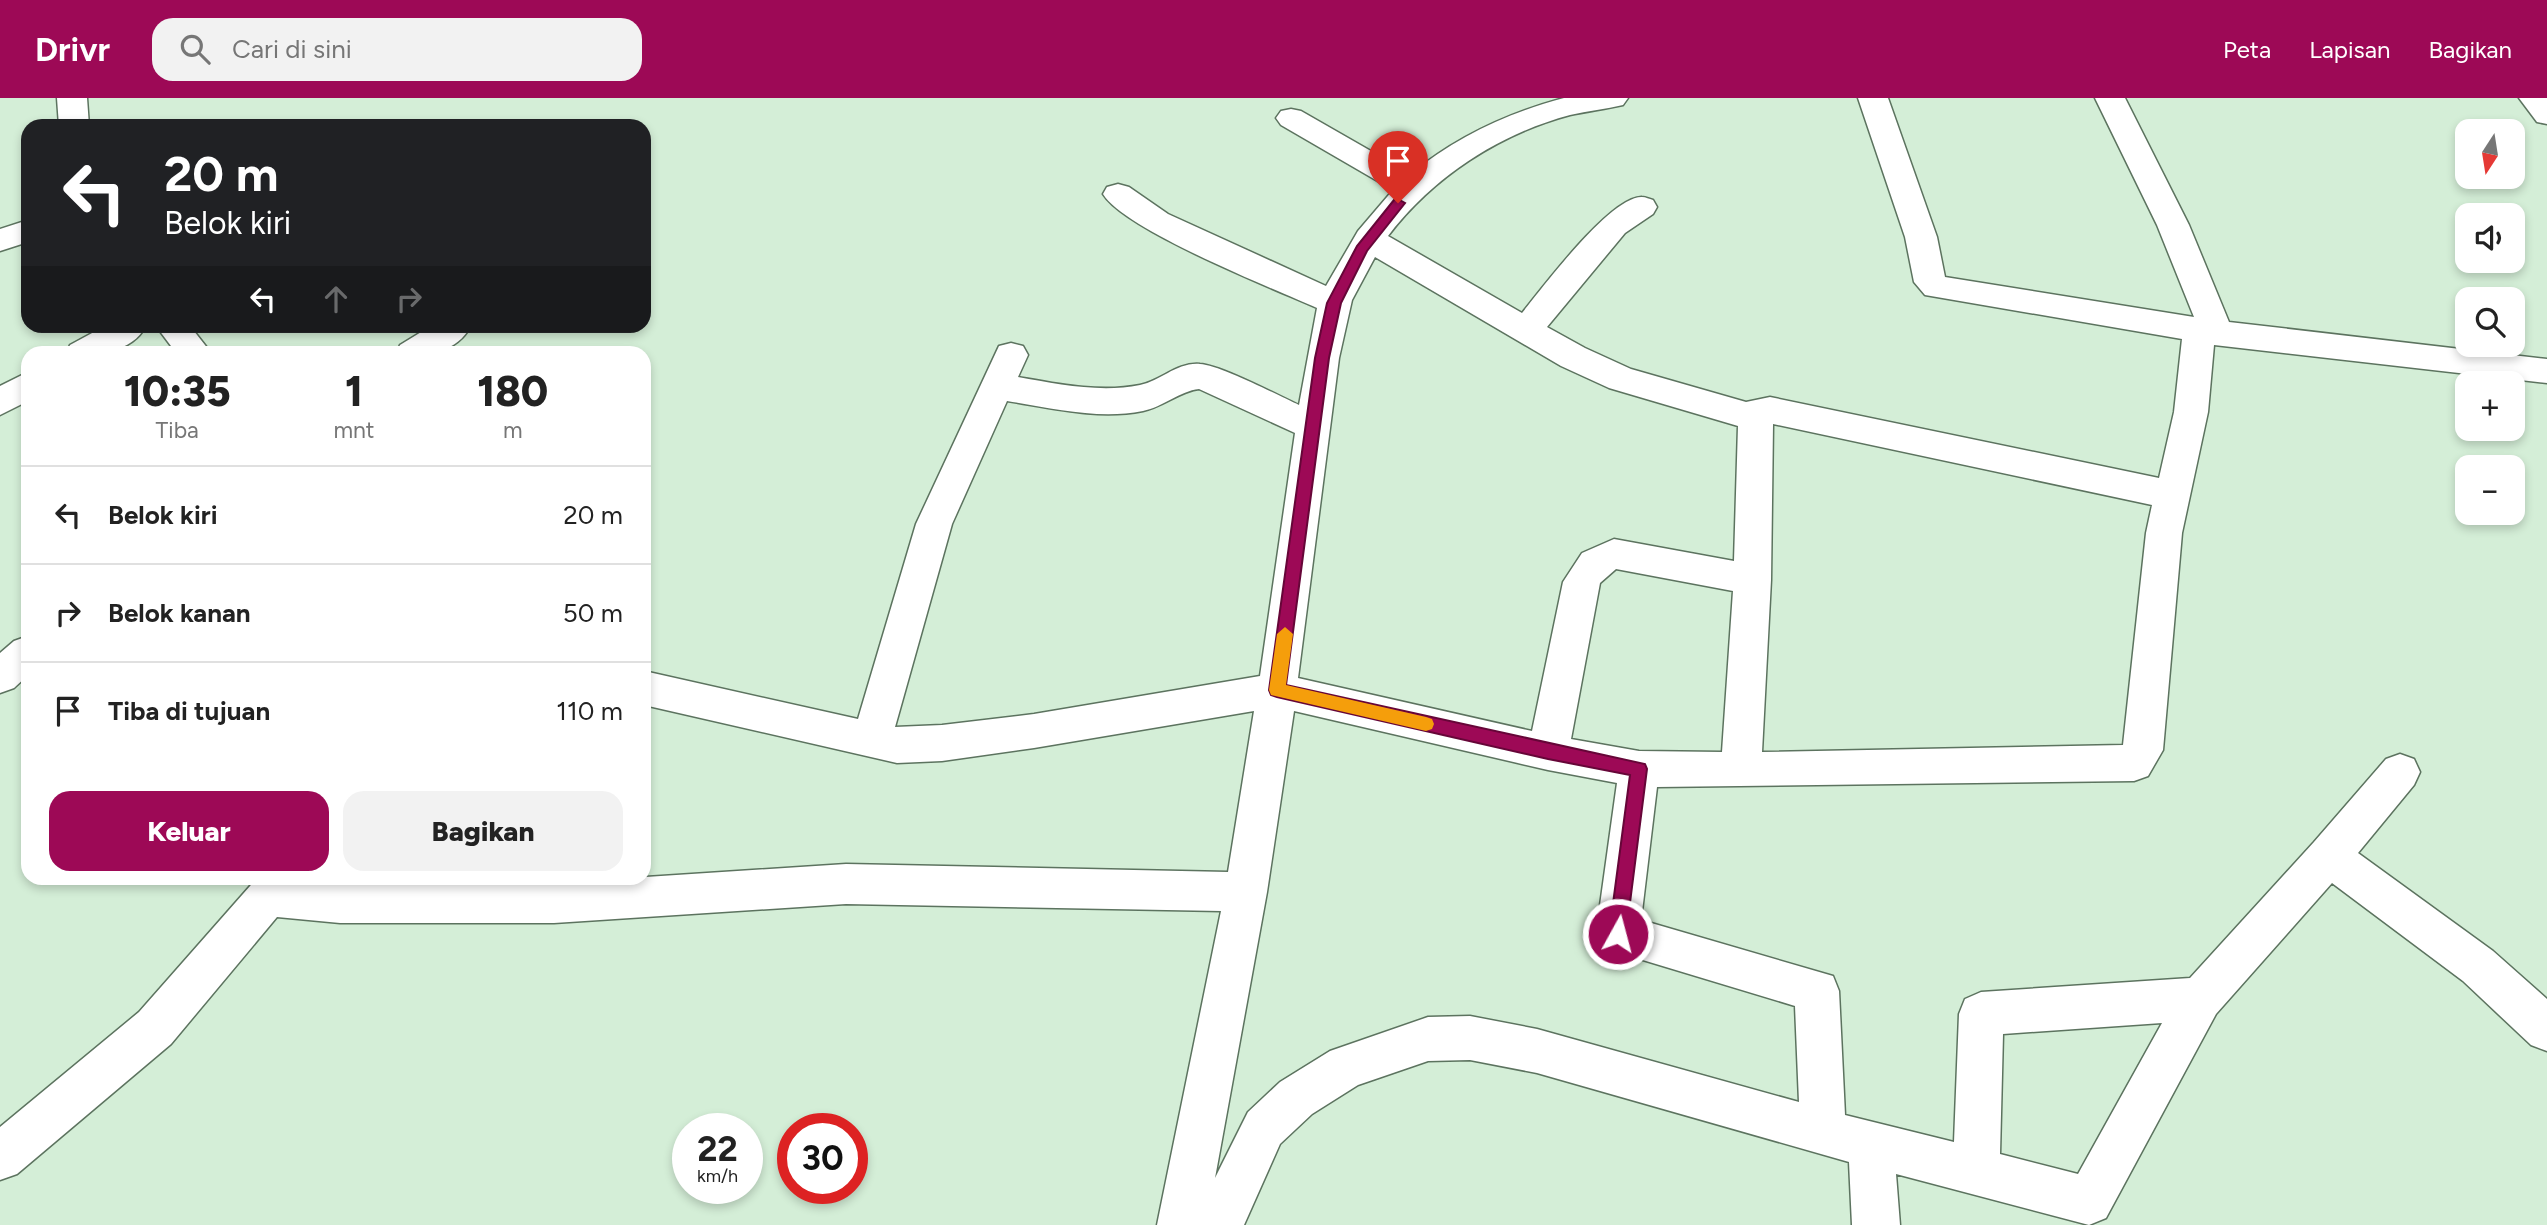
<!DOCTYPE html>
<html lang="id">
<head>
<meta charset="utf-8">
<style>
	:root { --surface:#fff; --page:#f2f2f2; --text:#222; --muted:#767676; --line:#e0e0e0; --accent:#9d0956 }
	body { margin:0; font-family:Figtree,sans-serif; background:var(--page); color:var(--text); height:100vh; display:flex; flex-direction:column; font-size:26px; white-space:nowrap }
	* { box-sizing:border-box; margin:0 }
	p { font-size:23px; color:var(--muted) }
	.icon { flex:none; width:38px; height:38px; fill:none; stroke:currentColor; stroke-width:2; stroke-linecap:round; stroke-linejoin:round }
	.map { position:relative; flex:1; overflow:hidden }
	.details { position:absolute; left:21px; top:248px; width:630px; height:539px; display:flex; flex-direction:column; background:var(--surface); border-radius:21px; box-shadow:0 4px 10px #0003 }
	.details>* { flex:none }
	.top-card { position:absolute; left:21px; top:21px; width:630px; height:214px; border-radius:21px; box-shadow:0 4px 10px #0003; background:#202124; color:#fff; overflow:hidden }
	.needle { width:46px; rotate:192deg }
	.tools { position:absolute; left:2455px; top:21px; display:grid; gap:14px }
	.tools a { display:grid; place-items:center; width:70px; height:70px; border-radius:14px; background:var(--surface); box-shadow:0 4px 10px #0003; font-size:35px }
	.speed { position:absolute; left:672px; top:1015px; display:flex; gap:14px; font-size:35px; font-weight:700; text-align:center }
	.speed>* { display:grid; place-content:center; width:91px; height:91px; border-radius:50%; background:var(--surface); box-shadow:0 4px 10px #0003; line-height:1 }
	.speed small { font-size:18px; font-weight:400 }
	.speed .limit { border:10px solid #d22; background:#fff; color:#111 }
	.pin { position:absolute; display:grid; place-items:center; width:60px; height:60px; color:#fff; margin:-72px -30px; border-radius:50% 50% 50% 0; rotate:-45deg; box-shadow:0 0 7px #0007 }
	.pin .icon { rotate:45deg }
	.me { position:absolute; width:77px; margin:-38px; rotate:7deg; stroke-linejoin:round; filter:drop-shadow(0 0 5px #0008) }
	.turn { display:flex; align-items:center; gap:24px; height:147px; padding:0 28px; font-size:32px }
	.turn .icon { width:91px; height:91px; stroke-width:2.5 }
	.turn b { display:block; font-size:49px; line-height:60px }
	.lanes { display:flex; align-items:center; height:66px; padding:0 28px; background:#0003; justify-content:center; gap:35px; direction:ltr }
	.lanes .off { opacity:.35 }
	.eta { display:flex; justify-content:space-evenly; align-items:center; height:119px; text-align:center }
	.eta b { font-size:42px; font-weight:800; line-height:49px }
	.cta { display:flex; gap:14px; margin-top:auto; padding:14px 28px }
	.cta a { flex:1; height:80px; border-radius:21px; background:var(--accent); color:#fff; font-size:28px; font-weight:800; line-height:80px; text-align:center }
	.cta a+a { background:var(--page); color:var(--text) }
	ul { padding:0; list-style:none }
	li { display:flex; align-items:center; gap:21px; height:98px; padding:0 28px; border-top:2px solid var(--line) }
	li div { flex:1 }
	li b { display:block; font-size:26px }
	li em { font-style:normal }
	header { display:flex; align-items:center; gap:42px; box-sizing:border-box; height:98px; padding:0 35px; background:var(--accent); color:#fff }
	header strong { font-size:33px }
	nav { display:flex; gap:38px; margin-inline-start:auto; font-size:24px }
	.search { width:490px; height:63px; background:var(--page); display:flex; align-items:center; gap:18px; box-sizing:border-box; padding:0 24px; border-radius:21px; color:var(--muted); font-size:26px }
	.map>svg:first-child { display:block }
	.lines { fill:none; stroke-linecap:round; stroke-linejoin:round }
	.minor-casing { stroke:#5c735f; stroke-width:3 }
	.minor { fill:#fff; fill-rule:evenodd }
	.route { fill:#9d0956; stroke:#660638; stroke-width:2 }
	.slow { fill:#f59e0b }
</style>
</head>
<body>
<header>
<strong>Drivr</strong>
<div class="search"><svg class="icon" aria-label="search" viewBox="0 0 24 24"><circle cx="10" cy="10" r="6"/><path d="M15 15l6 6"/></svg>Cari di sini</div>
<nav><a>Peta</a><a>Lapisan</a><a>Bagikan</a></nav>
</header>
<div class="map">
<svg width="2547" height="1127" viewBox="0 0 2547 1127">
	<rect width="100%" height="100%" fill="#d4eed7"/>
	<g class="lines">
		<defs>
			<path id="minor" d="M57,0H87L89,28H59Z
				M1564,0H1628L1623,7C1606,11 1588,13 1570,17C1499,36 1433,79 1388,138L1522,215C1543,189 1611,98 1642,99C1646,99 1649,101 1653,102L1657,109L1653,116L1625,135L1547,229L1585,250L1631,271L1746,304L1770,299L2159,380L2174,314L2182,241L1925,197L1914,184L1905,139L1858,0H1888L1937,139L1945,179L2194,219L2157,127L2095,0H2125L2189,127L2229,224L2547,261V285L2214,247L2208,314L2182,435L2163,652L2148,678L2134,683L1657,689L1641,822L1833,878L1839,893L1845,1017L1954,1044L1959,916L1965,901L1981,894L2190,880L2314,744L2386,661L2400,656L2414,661L2420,674L2414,687L2358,755L2493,853L2547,901V953L2531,947L2463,883L2332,785L2216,916L2106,1120L2089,1127L1896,1076L1900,1127H1852L1849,1064L1537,975L1470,962L1428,963L1358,987L1312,1016L1280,1046L1244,1127H1157L1221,813L846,806L554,825H340L277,819L171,946L17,1076L0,1082V1029L139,914L257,780H305L340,785H554L846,766L1228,774L1254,613L1034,650L942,663L897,665L644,607V573L858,621L916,426L999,248L1011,245L1023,248L1028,257L1018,279C1057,286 1100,295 1140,287C1161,283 1177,264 1200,266C1220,267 1277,297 1299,307L1317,210C1272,190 1125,132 1103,96L1107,89L1118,86L1129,89L1168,116L1326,188L1358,133L1393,92L1281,27L1276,20L1281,13L1291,11L1301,13L1411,76C1456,39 1508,15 1564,0ZM1375,159L1561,268L1609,290L1738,328L1734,463L1614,441L1582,455L1563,484L1532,633L1298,580L1339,260L1352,202ZM1199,291L1295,335L1260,578L1034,616L942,627L895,629L952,426L1007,303C1051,310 1098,322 1143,313C1163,309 1180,293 1199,291ZM1773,326L2152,407L2146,435L2123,647L1762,654L1771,482ZM1616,471L1733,493L1722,654L1639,653L1571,641L1600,485ZM1294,613L1548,672L1617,685L1596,836L1603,850L1795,908L1799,1004L1537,931L1470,918L1428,919L1330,953L1280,984L1248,1014L1215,1080L1267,794ZM2162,925L2078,1076L2000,1056L2003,936Z
				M2519,0H2547V26L2537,24Z
				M28,122V144L0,153V131Z
				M105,228H146C130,257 95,256 66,256L70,247Z
				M156,228H190L212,256H177Z
				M431,228H471C454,258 425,256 396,256L400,247Z
				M28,274V303L0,317V288Z
				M28,538V577L14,590L0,595V555L14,543Z"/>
		</defs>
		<!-- minor casing -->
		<use href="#minor" class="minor-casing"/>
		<!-- minor -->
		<use href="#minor" class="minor"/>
	</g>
	<!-- route -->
	<path class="route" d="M1398,101L1405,105L1367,153L1341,205L1329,260L1286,587L1645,666L1647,671L1626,836L1624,842L1618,844L1611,842L1609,836L1630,677L1548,661L1277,599L1271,597L1269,592L1315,260L1327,205L1357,148L1394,102Z"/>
	<!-- slow -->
	<path class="slow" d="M1285,529L1293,536L1286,587L1426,619L1432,621L1434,626L1432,631L1426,633L1271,597L1269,592L1277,536Z"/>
</svg>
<div class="tools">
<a><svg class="needle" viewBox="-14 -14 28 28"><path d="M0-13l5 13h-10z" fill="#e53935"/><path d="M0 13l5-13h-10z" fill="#767676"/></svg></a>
<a><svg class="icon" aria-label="sound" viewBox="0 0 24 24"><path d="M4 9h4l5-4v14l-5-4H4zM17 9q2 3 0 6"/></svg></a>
<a><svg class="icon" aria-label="search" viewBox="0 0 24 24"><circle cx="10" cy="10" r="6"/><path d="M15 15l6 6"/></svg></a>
<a>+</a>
<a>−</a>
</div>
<div class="speed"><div>22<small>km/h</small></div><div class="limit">30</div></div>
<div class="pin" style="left:1398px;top:105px;background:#d93025"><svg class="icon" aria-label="arrive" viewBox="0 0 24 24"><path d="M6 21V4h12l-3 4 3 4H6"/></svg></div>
<svg class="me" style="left:1618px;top:836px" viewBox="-20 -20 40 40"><circle r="17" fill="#9d0956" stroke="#fff" stroke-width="3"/><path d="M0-11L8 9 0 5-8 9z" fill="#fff"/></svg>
<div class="top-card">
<div class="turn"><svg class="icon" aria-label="left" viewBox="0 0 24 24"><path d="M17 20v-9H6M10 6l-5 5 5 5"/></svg><div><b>20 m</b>Belok kiri</div></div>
<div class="lanes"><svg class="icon" aria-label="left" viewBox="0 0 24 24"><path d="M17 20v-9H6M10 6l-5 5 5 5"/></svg><svg class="icon off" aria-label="ahead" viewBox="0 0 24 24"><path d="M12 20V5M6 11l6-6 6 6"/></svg><svg class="icon off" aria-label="right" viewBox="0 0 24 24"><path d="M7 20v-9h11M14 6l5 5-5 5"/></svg></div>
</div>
<section class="details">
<div class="eta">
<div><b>10:35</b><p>Tiba</p></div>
<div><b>1</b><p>mnt</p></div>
<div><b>180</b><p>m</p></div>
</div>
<ul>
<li><svg class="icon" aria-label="left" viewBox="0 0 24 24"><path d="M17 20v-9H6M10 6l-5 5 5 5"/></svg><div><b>Belok kiri</b></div><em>20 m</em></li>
<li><svg class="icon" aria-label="right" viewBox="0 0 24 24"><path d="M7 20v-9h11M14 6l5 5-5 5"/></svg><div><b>Belok kanan</b></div><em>50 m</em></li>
<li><svg class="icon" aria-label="arrive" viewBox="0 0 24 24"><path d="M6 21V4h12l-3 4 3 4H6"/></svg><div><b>Tiba di tujuan</b></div><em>110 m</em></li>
</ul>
<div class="cta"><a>Keluar</a><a>Bagikan</a></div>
</section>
</div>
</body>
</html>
